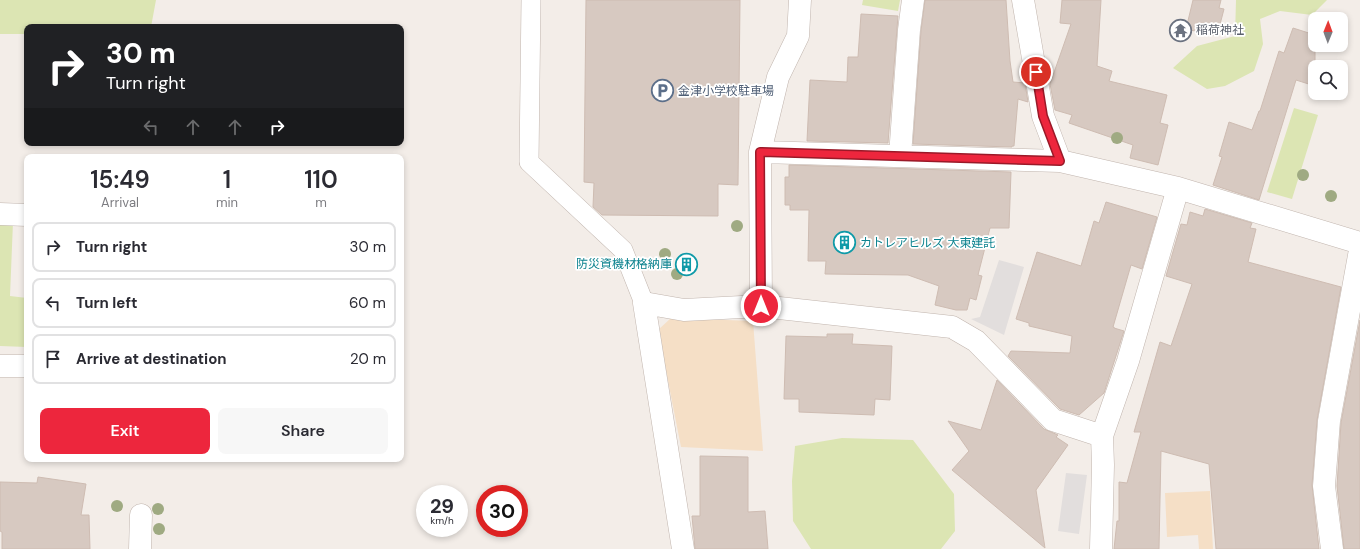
<!DOCTYPE html>
<html lang="en">
<head>
<meta charset="utf-8">
<style>
	:root { --surface:#fff; --page:#f7f7f7; --text:#2b2b33; --muted:#7c7c81; --line:#e1e1e2; --accent:#ed263d }
	body { margin:0; font-family:"DM Sans","Noto Sans JP",sans-serif; background:var(--page); color:var(--text); height:100vh; display:flex; flex-direction:column; font-size:15px; white-space:nowrap }
	* { box-sizing:border-box; margin:0 }
	p { font-size:13px; color:var(--muted) }
	.icon { flex:none; width:22px; height:22px; fill:none; stroke:currentColor; stroke-width:2; stroke-linecap:round; stroke-linejoin:round }
	.map { position:relative; flex:1; overflow:hidden }
	.side { position:absolute; left:24px; top:154px; width:380px; height:308px; display:flex; flex-direction:column; background:var(--surface); border-radius:8px; box-shadow:0 2px 6px #0003 }
	.side>* { flex:none }
	.top-card { position:absolute; left:24px; top:24px; width:380px; height:122px; border-radius:8px; box-shadow:0 2px 6px #0003; background:#202124; color:#fff; overflow:hidden }
	.needle { width:26px; rotate:1deg }
	.tools { position:absolute; left:1308px; top:12px; display:grid; gap:8px }
	.tools a { display:grid; place-items:center; width:40px; height:40px; border-radius:8px; background:var(--surface); box-shadow:0 2px 6px #0003; font-size:20px }
	.speed { position:absolute; left:416px; top:485px; display:flex; gap:8px; font-size:20px; font-weight:700; text-align:center }
	.speed>* { display:grid; place-content:center; width:52px; height:52px; border-radius:50%; background:var(--surface); box-shadow:0 2px 6px #0003; line-height:1 }
	.speed small { font-size:10px; font-weight:400 }
	.speed .limit { border:6px solid #d22; background:#fff; color:#111 }
	.pin { position:absolute; display:grid; place-items:center; width:34px; height:34px; color:#fff; margin:-17px; border:2px solid #fff; border-radius:50%; box-shadow:0 1px 4px #0007 }
	.me { position:absolute; width:44px; margin:-22px; rotate:0deg; stroke-linejoin:round; filter:drop-shadow(0 0 3px #0008) }
	.turn { display:flex; align-items:center; gap:14px; height:84px; padding:0 16px; font-size:18px }
	.turn .icon { width:52px; height:52px; stroke-width:2.5 }
	.turn b { display:block; font-size:28px; line-height:34px }
	.lanes { display:flex; align-items:center; height:38px; padding:0 16px; background:#0003; justify-content:center; gap:20px; direction:ltr }
	.lanes .off { opacity:.35 }
	.eta { display:flex; justify-content:space-evenly; align-items:center; height:68px; text-align:center }
	.eta b { font-size:24px; font-weight:600; line-height:28px }
	.action { display:flex; gap:8px; margin-top:auto; padding:8px 16px }
	.action a { flex:1; height:46px; border-radius:8px; background:var(--accent); color:#fff; font-size:16px; font-weight:600; line-height:46px; text-align:center }
	.action a+a { background:var(--page); color:var(--text) }
	ul { padding:0; list-style:none }
	li { display:flex; align-items:center; gap:12px; height:50px; margin:0 8px 6px; padding:0 8px; border:2px solid var(--line); border-radius:8px }
	li div { flex:1 }
	li b { display:block; font-size:15px }
	li em { font-style:normal }
	.map>svg:first-child { display:block }
	.green { fill:#dce5b3 }
	.sand { fill:#f5dfc6 }
	.parking { fill:#e2dedd }
	.building { fill:#d7c9c1; stroke:#cebcb2 }
	.lines { fill:none; stroke-linecap:round; stroke-linejoin:round }
	.service-casing { stroke:#c1b5ae; stroke-width:20 }
	.pedestrian-casing { stroke:#c1b5ae; stroke-width:23 }
	.minor-casing { stroke:#c1b5ae; stroke-width:23 }
	.service { stroke:#fff; stroke-width:19 }
	.pedestrian { stroke:#fff; stroke-width:22 }
	.minor { stroke:#fff; stroke-width:22 }
	.tree { fill:#9faa82 }
	.route-casing { stroke:#9a1928; stroke-width:10 }
	.route { stroke:#ed263d; stroke-width:7 }
	.labels { text-anchor:middle; stroke-width:3.5; stroke-linejoin:round; paint-order:stroke }
	.worship-label { font-size:12px; fill:#5b616d; stroke:#fff; text-anchor:start }
	.service-label { font-size:12px; fill:#4e5e75; stroke:#fff; text-anchor:start }
	.culture-label { font-size:12px; fill:#0d838f; stroke:#fff; text-anchor:start }
</style>
</head>
<body>
<div class="map">
<svg width="1360" height="549" viewBox="0 0 1360 549">
	<rect width="100%" height="100%" fill="#f3ede8"/>
	<!-- green -->
	<path class="green" d="M0,0H156L151,27H27V34H0Z
		M863,0H900L898,11L862,5Z
		M1236,0H1327L1312,15L1280,11L1260,19L1263,44L1254,71L1225,86L1207,89L1173,68L1197,46L1235,36Z
		M1294,108L1318,115L1292,199L1267,192Z
		M0,222H13L10,296L27,298V347L0,346Z
		M842,438L913,440L954,494L955,531L941,549H811L793,521L792,481L795,446Z"/>
	<!-- sand -->
	<path class="sand" d="M671,318L753,321L763,451L681,447L658,330Z
		M1210,491L1213,549H1199L1198,535L1167,537L1165,493Z"/>
	<!-- parking -->
	<path class="parking" d="M999,260L1024,267L1004,335L971,319L980,317Z
		M1066,473L1087,475L1079,534L1058,531Z"/>
	<!-- building -->
	<path class="building" d="M586,0H740L738,185L718,184V216L602,215L593,207L594,183L584,182Z
		M925,0H1006L1010,61L1013,82L1025,83L1028,102L1018,99L1014,146H1012V147L913,144L921,31Z
		M1062,0H1101L1097,66L1112,71L1109,81L1167,95L1160,123L1168,125L1158,165L1130,158L1133,145L1069,123L1072,115L1055,110L1050,84L1071,24L1060,23Z
		M1193,0H1221L1219,8L1224,9L1217,36L1186,29Z
		M861,14L898,16L888,143L807,141L810,80L847,82L848,57H858Z
		M1293,28L1315,35V86L1296,80L1259,200L1213,185L1222,157L1219,156L1229,122L1252,130L1259,111H1260L1279,51L1284,53Z
		M789,165L1011,172L1009,228H990L978,275L982,276L976,300L970,298L967,310H956L935,305L939,286L908,275L825,274L826,261H808L809,210H790V205H785V177H789Z
		M1106,202L1157,217L1142,269L1131,265L1113,327H1114V328L1124,331L1104,393L1079,415L1060,409L1008,356L1011,351L1070,353L1072,336L1029,326V323L1016,319L1037,252L1081,266L1094,221L1099,223Z
		M1205,209L1252,223L1250,228L1256,229L1248,262L1341,287L1317,420L1312,485L1319,549H1216L1209,464L1161,451L1159,549H1114L1117,521H1119V482L1127,483L1141,432H1134L1160,342L1171,346L1192,284L1166,276L1181,224L1187,225L1190,212L1203,216Z
		M1360,320V549H1344L1337,486L1341,423Z
		M827,334H853L852,344L892,346L890,400L875,399L874,415L799,412V399H784L786,336L827,337Z
		M997,380L1044,429L1058,435L1056,437L1068,445L1036,490L1045,548L952,470L969,451L948,421L981,430Z
		M700,456L748,457V512L765,511L768,549H695L692,516H700Z
		M38,477L86,484L81,515H89L90,549H2V532L0,531V482L37,483Z"/>
	<g class="lines">
		<defs>
			<path id="service" d="M531,0L529,162L623,250L644,303"/>
			<path id="pedestrian" d="M140,549L141,515"/>
			<path id="minor" d="M1023,0L1043,116L1060,161
				M760,152L1060,161L1178,188L1360,243
				M900,156L909,30L913,0
				M0,214L27,215
				M761,306L760,152L778,77L798,36L800,0
				M0,366H27
				M683,549L644,303L684,310L761,306L952,327L976,341L1053,420L1102,436
				M1101,549L1103,465L1102,436L1128,361L1178,188
				M1332,549L1324,486L1329,421L1360,250"/>
		</defs>
		<!-- service casing -->
		<use href="#service" class="service-casing"/>
		<!-- pedestrian casing -->
		<use href="#pedestrian" class="pedestrian-casing"/>
		<!-- minor casing -->
		<use href="#minor" class="minor-casing"/>
		<!-- service -->
		<use href="#service" class="service"/>
		<!-- pedestrian -->
		<use href="#pedestrian" class="pedestrian"/>
		<!-- minor -->
		<use href="#minor" class="minor"/>
	</g>
	<!-- trees -->
	<g class="tree">
		<circle cx="1117" cy="138" r="6"/>
		<circle cx="1303" cy="175" r="6"/>
		<circle cx="1331" cy="196" r="6"/>
		<circle cx="737" cy="226" r="6"/>
		<circle cx="665" cy="254" r="6"/>
		<circle cx="677" cy="274" r="6"/>
		<circle cx="117" cy="506" r="6"/>
		<circle cx="158" cy="509" r="6"/>
		<circle cx="159" cy="529" r="6"/>
	</g>
	<g class="lines">
		<defs>
			<path id="route" d="M761,306L760,152L1060,161L1043,116L1036,72"/>
		</defs>
		<!-- route casing -->
		<use href="#route" class="route-casing"/>
		<!-- route -->
		<use href="#route" class="route"/>
	</g>
	<!-- icons -->
	<defs>
		<symbol id="temple-ring" viewBox="-11 -11 22 22"><circle r="9.5" fill="#fff" stroke="#6b7280" stroke-width="1.5"/><path d="M0-6L5-2H3V0L6.5 2.5H4V6H1.5V3h-3V6H-4V2.5H-6.5L-3 0V-2H-5Z" fill="#6b7280"/></symbol>
		<symbol id="parking-ring" viewBox="-11 -11 22 22"><circle r="9.5" fill="#fff" stroke="#5c6f8a" stroke-width="1.5"/><path d="M-3.5-5.5H1a3.5 3.5 0 0 1 0 7H-1V5.5H-3.5ZM-1-3.4V-.6H.8a1.4 1.4 0 0 0 0-2.8Z" fill="#5c6f8a"/></symbol>
		<symbol id="building-ring" viewBox="-11 -11 22 22"><circle r="9.5" fill="#fff" stroke="#0f9aa8" stroke-width="1.5"/><path d="M-4-6H4V6H1V3H-1V6H-4ZM-2.5-4.3h1.7v1.8h-1.7ZM.8-4.3h1.7v1.8H.8ZM-2.5-1h1.7V.8h-1.7ZM.8-1h1.7V.8H.8Z" fill="#0f9aa8"/></symbol>
	</defs>
	<g fill-rule="evenodd">
		<use href="#temple-ring" x="1168" y="18" width="25" height="25"/>
		<use href="#parking-ring" x="650" y="78" width="25" height="25"/>
		<use href="#building-ring" x="832" y="230" width="25" height="25"/>
		<use href="#building-ring" x="674" y="252" width="25" height="25"/>
	</g>
	<g class="labels">
		<!-- worship labels -->
		<g class="worship-label">
			<text x="1196" y="34">稲荷神社</text>
		</g>
		<!-- service labels -->
		<g class="service-label">
			<text x="678" y="95">金津小学校駐車場</text>
		</g>
		<!-- culture labels -->
		<g class="culture-label">
			<text x="860" y="247">カトレアヒルズ 大東建託</text>
			<text x="672" y="268" text-anchor="end">防災資機材格納庫</text>
		</g>
	</g>
</svg>
<div class="tools">
<a><svg class="needle" viewBox="-14 -14 28 28"><path d="M0-13l5 13h-10z" fill="#e53935"/><path d="M0 13l5-13h-10z" fill="#7c7c81"/></svg></a>
<a><svg class="icon" aria-label="search" viewBox="0 0 24 24"><circle cx="10" cy="10" r="6"/><path d="M15 15l6 6"/></svg></a>
</div>
<div class="speed"><div>29<small>km/h</small></div><div class="limit">30</div></div>
<div class="pin" style="left:1036px;top:72px;background:#d93025"><svg class="icon" aria-label="arrive" viewBox="0 0 24 24"><path d="M6 21V4h12l-3 4 3 4H6"/></svg></div>
<svg class="me" style="left:761px;top:306px" viewBox="-20 -20 40 40"><circle r="17" fill="#ed263d" stroke="#fff" stroke-width="3"/><path d="M0-11L8 9 0 5-8 9z" fill="#fff"/></svg>
<div class="top-card">
<div class="turn"><svg class="icon" aria-label="right" viewBox="0 0 24 24"><path d="M7 20v-9h11M14 6l5 5-5 5"/></svg><div><b>30 m</b>Turn right</div></div>
<div class="lanes"><svg class="icon off" aria-label="left" viewBox="0 0 24 24"><path d="M17 20v-9H6M10 6l-5 5 5 5"/></svg><svg class="icon off" aria-label="ahead" viewBox="0 0 24 24"><path d="M12 20V5M6 11l6-6 6 6"/></svg><svg class="icon off" aria-label="ahead" viewBox="0 0 24 24"><path d="M12 20V5M6 11l6-6 6 6"/></svg><svg class="icon" aria-label="right" viewBox="0 0 24 24"><path d="M7 20v-9h11M14 6l5 5-5 5"/></svg></div>
</div>
<section class="side">
<div class="eta">
<div><b>15:49</b><p>Arrival</p></div>
<div><b>1</b><p>min</p></div>
<div><b>110</b><p>m</p></div>
</div>
<ul>
<li><svg class="icon" aria-label="right" viewBox="0 0 24 24"><path d="M7 20v-9h11M14 6l5 5-5 5"/></svg><div><b>Turn right</b></div><em>30 m</em></li>
<li><svg class="icon" aria-label="left" viewBox="0 0 24 24"><path d="M17 20v-9H6M10 6l-5 5 5 5"/></svg><div><b>Turn left</b></div><em>60 m</em></li>
<li><svg class="icon" aria-label="arrive" viewBox="0 0 24 24"><path d="M6 21V4h12l-3 4 3 4H6"/></svg><div><b>Arrive at destination</b></div><em>20 m</em></li>
</ul>
<div class="action"><a>Exit</a><a>Share</a></div>
</section>
</div>
</body>
</html>
